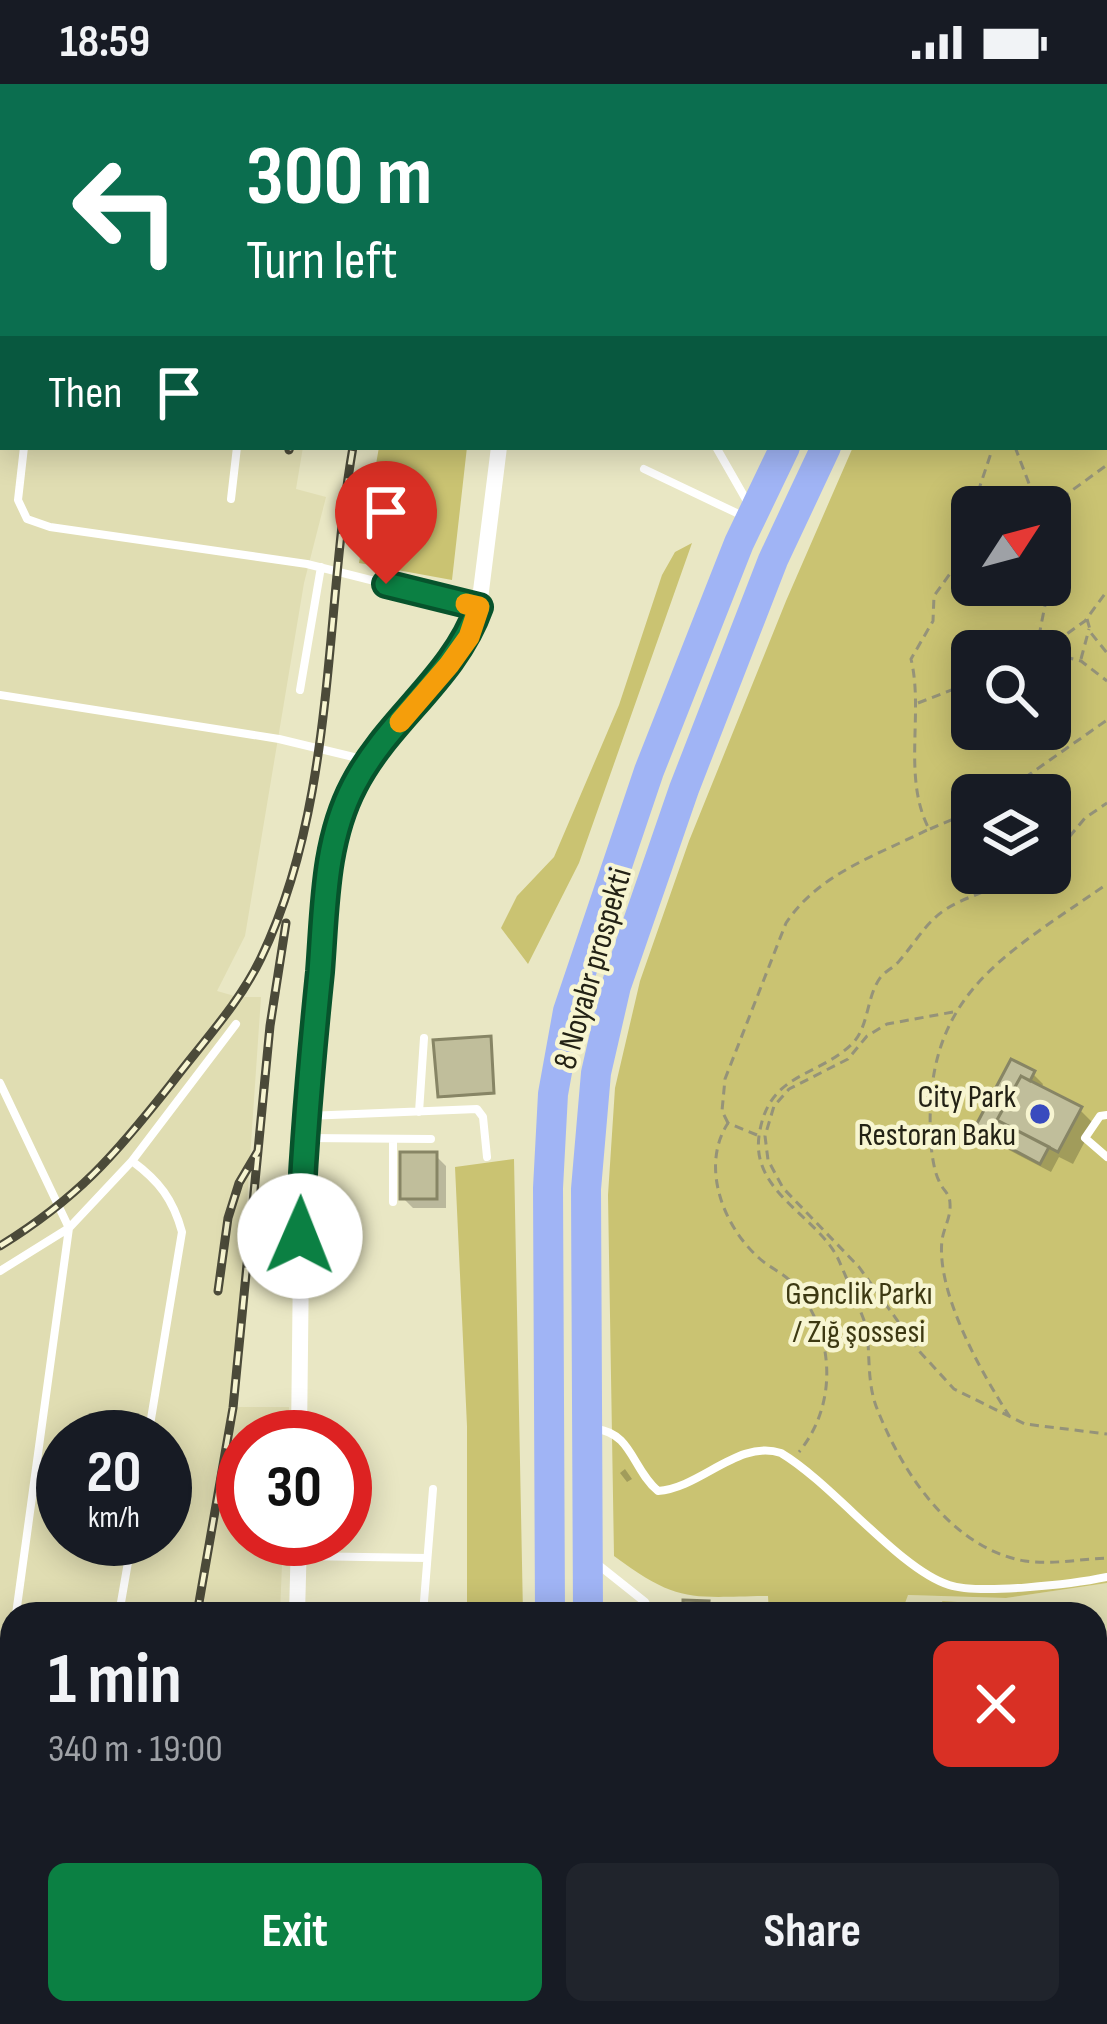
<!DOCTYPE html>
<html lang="en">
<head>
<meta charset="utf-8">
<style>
	:root { --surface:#171b24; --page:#20242c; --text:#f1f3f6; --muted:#9ea1a6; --accent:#0b8043 }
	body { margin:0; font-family:"Sofia Sans Condensed",sans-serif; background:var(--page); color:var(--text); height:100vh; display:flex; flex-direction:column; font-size:45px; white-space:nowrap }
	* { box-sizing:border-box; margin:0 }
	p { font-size:39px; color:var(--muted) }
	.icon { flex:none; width:66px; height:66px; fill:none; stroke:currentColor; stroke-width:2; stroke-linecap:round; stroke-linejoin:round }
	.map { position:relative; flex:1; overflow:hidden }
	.details { position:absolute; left:0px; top:1518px; width:1107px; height:423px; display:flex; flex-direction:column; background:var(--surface); border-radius:36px 36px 0 0; box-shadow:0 6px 30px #0003 }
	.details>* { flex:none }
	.guide { position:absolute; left:0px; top:0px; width:1107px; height:366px; box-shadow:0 6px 30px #0003; background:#0b6e4f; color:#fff; overflow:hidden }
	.needle { width:78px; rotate:54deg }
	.fabs { position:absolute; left:951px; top:402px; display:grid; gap:24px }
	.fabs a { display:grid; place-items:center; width:120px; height:120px; border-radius:18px; background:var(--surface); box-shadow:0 6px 30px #0003; font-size:60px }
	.speed { position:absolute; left:36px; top:1326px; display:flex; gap:24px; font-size:60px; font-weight:700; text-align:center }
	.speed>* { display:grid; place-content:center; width:156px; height:156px; border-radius:50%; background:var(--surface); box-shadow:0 6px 30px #0003; line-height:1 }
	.speed small { font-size:30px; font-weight:400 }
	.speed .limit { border:18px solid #d22; background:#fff; color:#111 }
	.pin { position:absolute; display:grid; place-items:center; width:102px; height:102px; color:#fff; margin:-123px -51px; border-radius:50% 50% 50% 0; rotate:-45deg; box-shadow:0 0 12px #0007 }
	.pin .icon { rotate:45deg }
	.me { position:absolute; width:132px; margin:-66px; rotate:1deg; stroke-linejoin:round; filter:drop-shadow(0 0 9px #0008) }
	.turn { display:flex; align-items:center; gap:42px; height:252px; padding:0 48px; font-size:54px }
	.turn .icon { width:156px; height:156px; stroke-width:2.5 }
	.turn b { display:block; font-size:84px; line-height:102px }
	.then { display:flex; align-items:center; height:114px; padding:0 48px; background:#0003; gap:24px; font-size:45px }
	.round { display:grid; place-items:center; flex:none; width:126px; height:126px; border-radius:18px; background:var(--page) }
	.headline { display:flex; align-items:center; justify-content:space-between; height:204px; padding:0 48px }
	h1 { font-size:72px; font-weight:700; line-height:90px }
	.cta { display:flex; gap:24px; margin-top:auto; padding:24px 48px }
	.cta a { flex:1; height:138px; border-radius:18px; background:var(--accent); color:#fff; font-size:48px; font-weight:700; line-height:138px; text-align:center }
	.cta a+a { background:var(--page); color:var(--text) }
	.status { display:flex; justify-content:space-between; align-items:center; height:84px; padding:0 60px; background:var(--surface); direction:ltr }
	.status svg { height:33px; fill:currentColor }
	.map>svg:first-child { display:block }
	.built { fill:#e0ddb2; fill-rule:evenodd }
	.green { fill:#cac372; fill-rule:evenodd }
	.shadow { fill:#0003 }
	.building { fill:#c0be9b; stroke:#878565; stroke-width:3 }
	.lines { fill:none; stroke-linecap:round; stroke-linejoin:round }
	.path { stroke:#959379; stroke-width:3; stroke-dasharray:9 6; stroke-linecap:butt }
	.lane { stroke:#fff; stroke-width:8 }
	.street { stroke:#fff; stroke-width:16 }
	.highway { stroke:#a0b4f5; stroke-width:30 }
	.rail-casing { stroke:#4b4a39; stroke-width:9 }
	.rail { stroke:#f7f5d1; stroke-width:4.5; stroke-dasharray:14; stroke-linecap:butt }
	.route-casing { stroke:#07532c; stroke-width:30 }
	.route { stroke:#0b8043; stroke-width:21 }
	.slow { stroke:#f59e0b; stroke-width:21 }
	.poi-dot { fill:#394bbe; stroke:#f7f5d1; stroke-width:4.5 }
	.labels { text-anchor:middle; stroke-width:9; stroke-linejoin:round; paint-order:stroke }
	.street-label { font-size:33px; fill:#232215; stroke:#f7f5d1 }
	.poi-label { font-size:33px; fill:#232215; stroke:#f7f5d1; text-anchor:end }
	.park-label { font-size:33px; fill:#3d3912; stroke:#f7f5d1 }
</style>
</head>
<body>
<div class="status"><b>18:59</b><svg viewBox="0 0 49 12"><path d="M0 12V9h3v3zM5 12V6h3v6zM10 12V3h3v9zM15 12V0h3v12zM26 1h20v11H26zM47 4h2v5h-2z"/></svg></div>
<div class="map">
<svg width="1107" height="1940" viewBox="0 0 1107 1940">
	<rect width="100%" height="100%" fill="#e9e7c4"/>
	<!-- built -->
	<path class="built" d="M0,0H393L3,3V363H303L296,405L326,413L304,499L245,852L217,907L238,913H261L233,1323H289L288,1353H243V1455H283L280,1530H12V1929H270V1940H0ZM63,1353H165V1455H63Z
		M1107,1499V1707L1095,1802V1530H901L907,1511L1006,1514Z"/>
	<!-- green -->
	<path class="green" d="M1069,0H1107V1499L1006,1514L908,1511L901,1530H769L768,1512C690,1513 679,1520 614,1472L608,1111L615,1004L640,897L689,757L786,517L853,363H1104V3H1067ZM972,423H1050V501H972ZM972,567H1050V645H972ZM972,711H1050V789H972Z
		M379,363H467L452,496L359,479Z
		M692,459L579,779L528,880L501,844L517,812L554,773L619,621L662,491L675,468Z
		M514,1075L523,1530H467V1342L455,1083Z
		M942,1517L1004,1521L1009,1530H948Z"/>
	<!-- shadow -->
	<path class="shadow" d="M900,0H1002L1000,3Z
		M489,956L495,1010L443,1014L440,1012Z
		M1033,990L1043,1000L1041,1005L1080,1026L1094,1040L1073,1080L1059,1073L1051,1088L988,1055L978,1045Z
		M435,1071L446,1082V1124H413L403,1114Z
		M625,1385L632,1395L627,1398L620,1389Z
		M366,1929H418V1940H366Z"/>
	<!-- building -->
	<path class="building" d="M546,0H687V3H547Z
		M491,952L494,1009L438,1013L433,956Z
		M1011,975L1035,987L1030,997L1021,992L997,1036L1049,1063L1040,1080L974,1045Z
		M1021,992L1082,1023L1058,1068L997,1036Z
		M400,1068H437V1115H400Z
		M683,1516L709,1517L708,1530H683Z
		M363,1929H397V1940H363Z"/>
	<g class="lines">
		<!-- path -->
		<path class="path" d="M1104,184L1107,180
			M1015,363L1038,423
			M980,423L978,408L993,363
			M1049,423L1107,381
			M1050,459V483
			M1087,535L1091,549L1107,569
			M1036,567L1049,501
			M1043,567L1085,537L1107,507
			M1050,569L1081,577L1107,597
			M1081,575L1089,545
			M918,619L972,598
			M1000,711L1107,636
			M930,745L972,727
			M1050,776L1085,734L1107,719
			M1023,789C1002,803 979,808 957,819C929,832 919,854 900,876C895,883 885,887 880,894C866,914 869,943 852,960C815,995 768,988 759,1052C751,1110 822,1134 840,1179C845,1191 866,1238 867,1246C870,1273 867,1302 878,1327C903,1390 953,1465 1025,1477C1052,1481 1080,1475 1107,1474
			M953,928L887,940L867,952L848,975L789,1005L774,1022L765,1052L768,1076L783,1104L859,1183L920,1268L954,1305L1025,1340L1107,1350
			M728,1039L722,1027L725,995L786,839C819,789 878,771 929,745C902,693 924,629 911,575L933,537L934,512L972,459
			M757,1051L728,1039C700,1082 723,1142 759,1174C771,1185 786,1190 796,1203C835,1252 838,1320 799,1368
			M1010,1333C982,1290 936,1209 942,1156C944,1143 951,1133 950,1120C950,1109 943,1107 939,1097C934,1087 932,1071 931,1061C921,912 999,875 1107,800"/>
		<!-- lane -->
		<path class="lane" d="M250,3V0
			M467,3V0
			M728,3V0
			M24,363L18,416L27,435L50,443L307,480L478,523
			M716,363L748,419
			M644,385L745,433
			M231,415L237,363
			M300,606L321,483
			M0,611L279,655L366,676
			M0,999L69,1144L16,1530
			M419,1028L424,954
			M1107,1031L1100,1032L1085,1054L1107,1073
			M307,1032L477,1025L483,1033L487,1073
			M306,1054L431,1055
			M132,1077C159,1097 173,1115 182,1148L148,1353
			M393,1118V1055
			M0,1187L69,1144L132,1077L236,940
			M596,1345C632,1349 632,1385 658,1407C701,1404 738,1355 781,1369C833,1400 899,1485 949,1501C979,1511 1074,1500 1107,1493
			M300,1472L427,1474
			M596,1479L645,1518L652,1530
			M119,1530L132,1455
			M423,1530L433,1405
			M12,1557L0,1643L12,1645
			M1095,1691L1107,1692
			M0,1771L12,1778
			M1095,1839L1107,1761
			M0,1886L12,1893
			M69,1940L76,1929
			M335,1940L336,1929"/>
		<!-- street -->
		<path class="street" d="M507,0V3
			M895,0L899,3
			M831,3L833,0
			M299,1353L302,1089L333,758L352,703L368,676L469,553L479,523L499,363
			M297,1530L299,1455
			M1095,1864L1107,1867
			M752,1929L753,1940
			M298,1940V1929
			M945,1940L948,1929"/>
		<!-- highway -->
		<path class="highway" d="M996,3L998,0
			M1042,3L1044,0
			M550,1530L548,1104L553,1010L568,927L649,687L739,459L785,363
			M588,1530L586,1105L596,989L616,902L684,705L773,476L826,363
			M593,1929V1940
			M557,1940V1929"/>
		<defs>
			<path id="rail" d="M107,0H134
				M327,3L328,0
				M420,3V0
				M289,366L290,363
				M0,1162C78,1114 115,1071 171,1000C202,959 239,920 261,874C336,718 324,530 353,363
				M218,1207L228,1134L239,1099L258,1067L270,942L286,839
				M197,1530L233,1324L258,1067"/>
		</defs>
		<!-- rail casing -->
		<use href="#rail" class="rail-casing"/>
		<!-- rail -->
		<use href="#rail" class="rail"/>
	</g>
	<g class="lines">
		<defs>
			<path id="route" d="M300,1152C303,1063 311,976 320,888C325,825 324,758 354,701C388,635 454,594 479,523L386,500"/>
		</defs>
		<!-- route casing -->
		<use href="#route" class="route-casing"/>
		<!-- route -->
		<use href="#route" class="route"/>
		<!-- slow -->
		<path class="slow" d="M400,638L449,581L469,553L479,523L466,520"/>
	</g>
	<!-- markers -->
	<circle class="poi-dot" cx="1040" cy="1030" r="12"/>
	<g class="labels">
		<!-- street labels -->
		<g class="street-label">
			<text transform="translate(591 884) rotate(-74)" y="12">8 Noyabr prospekti</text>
		</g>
		<!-- poi labels -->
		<g class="poi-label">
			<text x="1016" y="1023">City Park<tspan x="1016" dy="38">Restoran Baku</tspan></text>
		</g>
		<!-- park labels -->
		<g class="park-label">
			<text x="859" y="1220">Gənclik Parkı<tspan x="859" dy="38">/ Zığ şossesi</tspan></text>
		</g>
	</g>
</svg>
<div class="fabs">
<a><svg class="needle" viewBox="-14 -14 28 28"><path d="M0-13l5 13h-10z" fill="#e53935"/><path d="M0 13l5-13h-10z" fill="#9ea1a6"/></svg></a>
<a><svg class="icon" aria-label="search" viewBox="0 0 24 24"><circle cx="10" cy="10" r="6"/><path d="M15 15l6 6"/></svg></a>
<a><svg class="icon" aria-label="layers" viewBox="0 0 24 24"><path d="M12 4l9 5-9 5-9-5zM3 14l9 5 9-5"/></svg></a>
</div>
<div class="speed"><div>20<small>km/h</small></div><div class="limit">30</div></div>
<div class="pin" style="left:386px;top:500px;background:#d93025"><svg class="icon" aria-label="arrive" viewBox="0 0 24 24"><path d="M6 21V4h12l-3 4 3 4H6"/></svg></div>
<svg class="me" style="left:300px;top:1152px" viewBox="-20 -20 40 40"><circle r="19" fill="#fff"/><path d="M0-13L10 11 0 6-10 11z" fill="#0b8043"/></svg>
<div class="guide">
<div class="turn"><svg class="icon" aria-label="left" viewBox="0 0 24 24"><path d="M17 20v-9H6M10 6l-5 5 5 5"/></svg><div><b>300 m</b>Turn left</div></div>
<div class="then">Then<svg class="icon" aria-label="arrive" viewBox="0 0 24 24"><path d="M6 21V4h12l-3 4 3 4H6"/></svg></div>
</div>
<section class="details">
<div class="headline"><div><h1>1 min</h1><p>340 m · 19:00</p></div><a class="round" style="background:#d93025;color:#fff"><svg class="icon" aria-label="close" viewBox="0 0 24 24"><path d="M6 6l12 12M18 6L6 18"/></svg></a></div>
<div class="cta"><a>Exit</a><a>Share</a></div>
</section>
</div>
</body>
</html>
